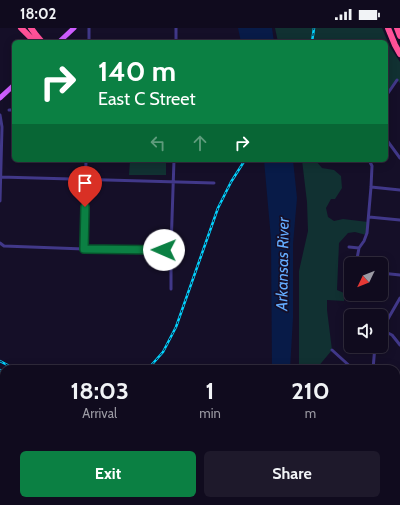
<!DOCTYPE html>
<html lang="en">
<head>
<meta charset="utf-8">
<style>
	:root { --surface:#100b1e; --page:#1e192b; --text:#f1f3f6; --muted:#9c9ba4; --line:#302b3c; --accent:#0b8043 }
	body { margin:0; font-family:Cabin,sans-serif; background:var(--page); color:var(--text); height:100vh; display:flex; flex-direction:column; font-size:15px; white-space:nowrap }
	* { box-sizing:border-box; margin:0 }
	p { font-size:13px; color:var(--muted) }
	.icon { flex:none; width:22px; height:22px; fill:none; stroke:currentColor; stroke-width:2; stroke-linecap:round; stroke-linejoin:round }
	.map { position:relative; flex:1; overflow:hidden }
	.drawer { position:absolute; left:0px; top:337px; width:400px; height:140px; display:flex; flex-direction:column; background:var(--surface); border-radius:12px 12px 0 0; box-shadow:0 2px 10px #0003,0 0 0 1px var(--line) }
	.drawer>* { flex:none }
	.hud { position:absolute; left:12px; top:12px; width:376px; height:122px; border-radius:6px; box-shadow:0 2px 10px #0003,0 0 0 1px var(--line); background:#0b8043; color:#fff; overflow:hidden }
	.needle { width:26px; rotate:227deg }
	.controls { position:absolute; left:344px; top:229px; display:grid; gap:8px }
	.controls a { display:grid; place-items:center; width:44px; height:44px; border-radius:6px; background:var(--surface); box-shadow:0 2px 10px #0003,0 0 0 1px var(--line); font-size:20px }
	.pin { position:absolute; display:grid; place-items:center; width:34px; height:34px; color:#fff; margin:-41px -17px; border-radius:50% 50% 50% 0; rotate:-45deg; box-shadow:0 0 4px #0007 }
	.pin .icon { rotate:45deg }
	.me { position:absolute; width:44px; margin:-22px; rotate:271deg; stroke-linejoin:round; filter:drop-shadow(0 0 3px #0008) }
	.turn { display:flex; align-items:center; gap:14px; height:84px; padding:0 20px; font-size:18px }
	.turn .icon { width:52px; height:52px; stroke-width:2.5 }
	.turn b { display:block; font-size:28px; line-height:34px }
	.lanes { display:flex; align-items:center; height:38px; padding:0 20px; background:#0003; justify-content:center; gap:20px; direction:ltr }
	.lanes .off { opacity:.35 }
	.eta { display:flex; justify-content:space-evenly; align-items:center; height:68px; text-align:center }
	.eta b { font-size:24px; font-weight:700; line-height:28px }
	.button { display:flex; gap:8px; margin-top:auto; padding:8px 20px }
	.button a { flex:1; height:46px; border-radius:6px; background:var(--accent); color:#fff; font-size:16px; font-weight:700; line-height:46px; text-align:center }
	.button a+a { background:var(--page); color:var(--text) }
	.status { display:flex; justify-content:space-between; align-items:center; height:28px; padding:0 20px; background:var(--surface); direction:ltr }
	.status svg { height:11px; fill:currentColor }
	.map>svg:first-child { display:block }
	.green { fill:#113132 }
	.water { fill:#081b48 }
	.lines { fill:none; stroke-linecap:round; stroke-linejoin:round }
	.minor { stroke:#413889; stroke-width:3 }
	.primary { stroke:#ce5dff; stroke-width:5 }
	.motorway { stroke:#ff5198; stroke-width:6 }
	.rail-casing { stroke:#02d4ff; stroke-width:2.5 }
	.rail { stroke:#150f28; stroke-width:1; stroke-dasharray:3; stroke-linecap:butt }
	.route-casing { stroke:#07532c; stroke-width:10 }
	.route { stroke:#0b8043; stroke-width:7 }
	.labels { text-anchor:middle; stroke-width:3.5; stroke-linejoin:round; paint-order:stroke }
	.water-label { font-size:16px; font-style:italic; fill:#64acff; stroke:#150f28 }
</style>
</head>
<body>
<div class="status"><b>18:02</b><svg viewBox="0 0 49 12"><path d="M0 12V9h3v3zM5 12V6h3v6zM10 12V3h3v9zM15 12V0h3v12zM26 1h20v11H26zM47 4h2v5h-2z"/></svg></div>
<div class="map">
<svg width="400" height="477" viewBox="0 0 400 477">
	<rect width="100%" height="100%" fill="#150f28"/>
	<!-- green -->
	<path class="green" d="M275,0H382L390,19L400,34V55L397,52L386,66V14H353L347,12L343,14H278Z
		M130,132H166V147H129Z
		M302,132H317L316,133L322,140L334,142L341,148L342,160L335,171H331L326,180L328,189L334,193L343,191L368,194L366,207L355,204L348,205L339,215L337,262L344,265V273L327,272V282L332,322L317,340L318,341H299V243L308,203L307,174Z"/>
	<!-- water -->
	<path class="water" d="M238,0H272L274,14H241Z
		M264,132H293L297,170L293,216V290L290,341H272L271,211Z
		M263,473H282V477H263Z"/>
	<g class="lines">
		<!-- minor -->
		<path class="minor" d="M89,14V0
			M176,14V0
			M386,68L397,52
			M9,82H14
			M0,87L2,99L0,173
			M386,111L400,130
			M0,149L214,155
			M371,159L400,162
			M369,189L400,192
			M0,215L4,218L84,221L164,222L171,220
			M349,219L359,220
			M84,221L86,132
			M356,236L359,220L364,213L367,205L371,159L372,138L369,132
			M381,245L400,247
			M171,261V220L174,132
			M382,302L392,307L400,317
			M381,303L400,270
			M332,322L353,341
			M373,341L375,318
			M396,403L400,405
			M396,420L400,418
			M0,421H4
			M78,477L79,473
			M165,477V473
			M371,477L373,473"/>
		<!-- primary -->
		<path class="primary" d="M59,14L74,0
			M0,70L14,57"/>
		<!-- motorway -->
		<path class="motorway" d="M21,0L35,14
			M31,0L36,7L42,14
			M388,0L395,17L400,26
			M397,0L400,8"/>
		<defs>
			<path id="rail" d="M312,14L314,0
				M0,333L15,341
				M148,341L163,324L176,299L218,180L231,154L245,132
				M0,342L4,344
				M201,473L203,477"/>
		</defs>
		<!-- rail casing -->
		<use href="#rail" class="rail-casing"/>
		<!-- rail -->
		<use href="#rail" class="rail"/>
	</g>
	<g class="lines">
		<defs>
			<path id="route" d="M85,179L84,221L164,222"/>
		</defs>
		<!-- route casing -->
		<use href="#route" class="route-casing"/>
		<!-- route -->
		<use href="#route" class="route"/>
	</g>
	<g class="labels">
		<!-- water labels -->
		<g class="water-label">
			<text transform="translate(282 236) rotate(-89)" y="6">Arkansas River</text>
		</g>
	</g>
</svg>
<div class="controls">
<a><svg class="needle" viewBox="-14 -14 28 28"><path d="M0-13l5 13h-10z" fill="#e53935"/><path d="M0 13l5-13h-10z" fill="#9c9ba4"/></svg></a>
<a><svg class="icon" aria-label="sound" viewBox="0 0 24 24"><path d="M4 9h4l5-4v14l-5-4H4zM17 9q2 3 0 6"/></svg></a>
</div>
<div class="pin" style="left:85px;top:179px;background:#d93025"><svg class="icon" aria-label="arrive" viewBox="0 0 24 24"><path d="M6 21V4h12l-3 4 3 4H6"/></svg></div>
<svg class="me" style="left:164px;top:222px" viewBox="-20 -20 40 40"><circle r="19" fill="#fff"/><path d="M0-13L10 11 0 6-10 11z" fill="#0b8043"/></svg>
<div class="hud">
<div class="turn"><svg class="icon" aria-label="right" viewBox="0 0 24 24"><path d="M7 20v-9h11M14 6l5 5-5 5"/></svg><div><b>140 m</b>East C Street</div></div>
<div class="lanes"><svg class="icon off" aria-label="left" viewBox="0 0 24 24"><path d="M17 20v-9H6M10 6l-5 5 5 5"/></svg><svg class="icon off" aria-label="ahead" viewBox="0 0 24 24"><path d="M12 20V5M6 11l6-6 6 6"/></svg><svg class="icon" aria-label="right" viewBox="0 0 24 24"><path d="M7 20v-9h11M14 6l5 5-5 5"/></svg></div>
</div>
<section class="drawer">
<div class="eta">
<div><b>18:03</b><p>Arrival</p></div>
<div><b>1</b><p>min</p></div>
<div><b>210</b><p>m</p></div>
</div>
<div class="button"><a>Exit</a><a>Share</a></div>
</section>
</div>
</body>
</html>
